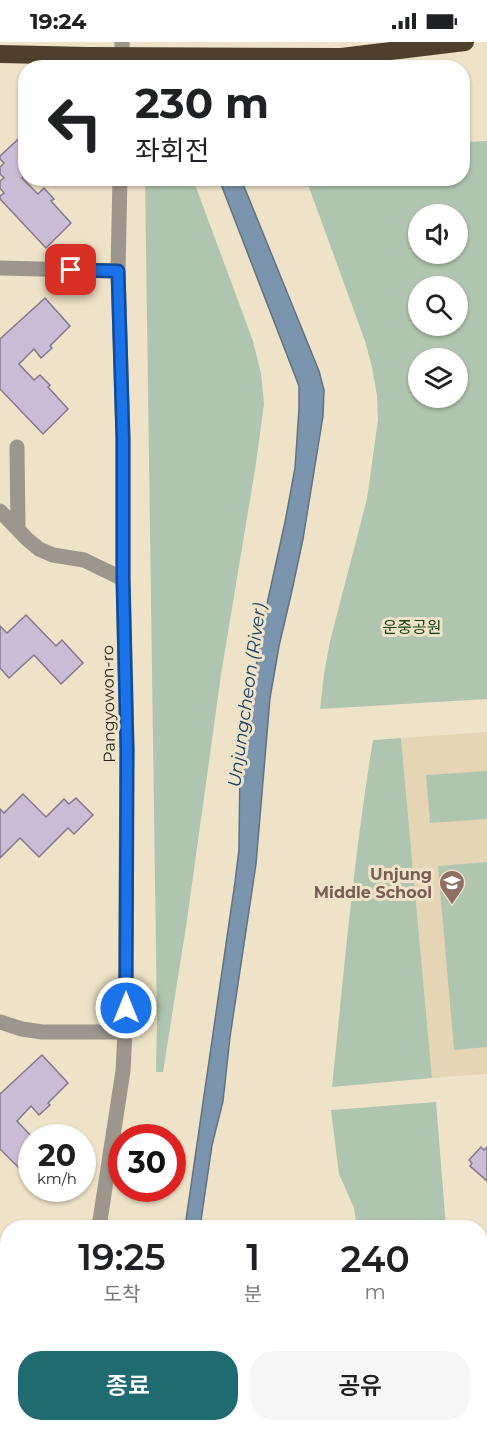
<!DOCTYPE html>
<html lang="ko">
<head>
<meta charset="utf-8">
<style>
	:root { --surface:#fff; --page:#f6f6f6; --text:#202124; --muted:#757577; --accent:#1f6b70 }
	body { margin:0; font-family:Montserrat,"Noto Sans KR",sans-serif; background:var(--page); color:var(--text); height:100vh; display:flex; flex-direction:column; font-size:22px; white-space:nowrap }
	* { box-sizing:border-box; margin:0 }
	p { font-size:20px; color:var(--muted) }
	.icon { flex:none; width:33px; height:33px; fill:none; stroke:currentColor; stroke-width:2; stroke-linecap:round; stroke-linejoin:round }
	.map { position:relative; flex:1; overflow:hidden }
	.panel { position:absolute; left:0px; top:1178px; width:488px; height:212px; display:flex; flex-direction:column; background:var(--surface); border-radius:24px 24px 0 0; box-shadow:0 2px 4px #0004 }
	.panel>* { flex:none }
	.banner { position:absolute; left:18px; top:18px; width:452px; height:126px; border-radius:24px; box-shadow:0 2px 4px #0004; background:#fff; color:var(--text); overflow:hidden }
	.fabs { position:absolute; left:408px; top:162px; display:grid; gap:12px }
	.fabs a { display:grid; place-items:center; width:60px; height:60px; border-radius:50%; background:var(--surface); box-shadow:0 2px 4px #0004; font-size:30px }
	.speed { position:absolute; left:18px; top:1082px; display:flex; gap:12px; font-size:30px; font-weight:700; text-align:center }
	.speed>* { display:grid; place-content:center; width:78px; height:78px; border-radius:50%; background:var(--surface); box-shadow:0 2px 4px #0004; line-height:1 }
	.speed small { font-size:15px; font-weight:400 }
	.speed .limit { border:9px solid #d22; background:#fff; color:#111 }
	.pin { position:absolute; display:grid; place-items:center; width:51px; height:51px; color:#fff; margin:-26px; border-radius:12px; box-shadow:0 3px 9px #0006 }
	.me { position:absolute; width:66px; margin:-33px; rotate:0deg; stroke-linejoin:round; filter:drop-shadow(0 0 4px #0008) }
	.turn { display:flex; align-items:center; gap:21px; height:126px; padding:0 18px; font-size:27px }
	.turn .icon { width:78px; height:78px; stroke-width:2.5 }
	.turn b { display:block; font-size:42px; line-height:51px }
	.eta { display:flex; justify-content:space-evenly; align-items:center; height:102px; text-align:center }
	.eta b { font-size:36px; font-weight:600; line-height:42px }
	.action { display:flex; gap:12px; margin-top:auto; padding:12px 18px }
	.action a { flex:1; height:69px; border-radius:24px; background:var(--accent); color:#fff; font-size:24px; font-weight:600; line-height:69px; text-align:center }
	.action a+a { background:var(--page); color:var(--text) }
	.status { display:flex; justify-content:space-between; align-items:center; height:42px; padding:0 30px; background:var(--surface); direction:ltr }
	.status svg { height:16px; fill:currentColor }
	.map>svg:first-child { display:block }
	.built { fill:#e4d6b4 }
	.green { fill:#b0c5af; fill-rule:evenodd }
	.water { fill:#7b95ae; stroke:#627281; stroke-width:1.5 }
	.building { fill:#cbbcd5; stroke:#85778e; stroke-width:1.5 }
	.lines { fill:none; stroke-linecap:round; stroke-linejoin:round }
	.minor { stroke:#9d968c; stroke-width:15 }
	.highway-bridge { stroke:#4e402c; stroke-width:18 }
	.route-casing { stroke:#114b97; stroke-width:15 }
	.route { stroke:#1a73e8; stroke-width:10 }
	.labels { text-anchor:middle; stroke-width:6; stroke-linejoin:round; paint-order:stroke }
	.park-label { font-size:16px; fill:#163e18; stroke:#eee3c8 }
	.street-label { font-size:16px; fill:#262218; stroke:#eee3c8 }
	.education-label { font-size:16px; font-weight:bold; fill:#785e54; stroke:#eee3c8; text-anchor:end }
	.water-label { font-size:18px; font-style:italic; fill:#173f64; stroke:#eee3c8 }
</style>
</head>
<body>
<div class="status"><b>19:24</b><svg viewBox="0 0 49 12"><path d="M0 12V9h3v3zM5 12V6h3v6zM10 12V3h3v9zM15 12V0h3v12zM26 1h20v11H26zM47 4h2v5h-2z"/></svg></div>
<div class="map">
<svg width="487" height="1388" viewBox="0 0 487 1388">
	<rect width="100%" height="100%" fill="#eee3c8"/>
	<!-- built -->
	<path class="built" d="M487,690V1032L432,1036L401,696Z"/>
	<!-- green -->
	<path class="green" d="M487,99V657L320,667L324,632L330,599L367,457L378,378L377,354L372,325L365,299L306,137L462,136V100ZM418,172H458V212H418ZM418,244H458V284H418ZM418,316H458V356H418Z
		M145,137H193L253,299L261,331L264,362L256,421L221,633L187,878L163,1030H156L157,978Z
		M401,696L432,1036L332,1045C344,929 354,813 373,698Z
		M487,729V777L430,781L426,733Z
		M487,820V1005L454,1008L438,824Z
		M436,1060L446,1185H357L354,1166L339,1132L331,1068Z
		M374,1382H462L463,1388H374Z"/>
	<!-- water -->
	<path class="water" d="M219,137H241L319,329L324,348L323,374L303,497L291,553L279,604L270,656L256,822L230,995L223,1059L212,1103L200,1185H185L235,840L239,807L240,718L265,571L285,480L295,426L299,367V344Z"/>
	<!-- building -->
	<path class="building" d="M26,90V132L22,136L38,152L44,146L54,157L51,159L71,181L46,206L0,157V154L4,151L0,146V139L4,136L0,132V125L4,121L0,117V114Z
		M45,256L70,284L50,304L52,306L41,316L34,307L19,322L34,338L40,333L50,343L48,345L68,367L43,392L0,347V297Z
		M26,573L56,604L62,598L83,621L61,642L34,613L9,636L0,626V584L7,591Z
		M23,752L46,775L64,757L69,762L76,756L93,773L74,792L68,786L39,815L20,796L0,816V767L4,771Z
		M42,1013L68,1041L48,1061L50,1063L39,1073L31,1064L17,1079L32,1095V1139L0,1107V1052Z
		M481,1105L484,1108L487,1105V1139L470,1124L472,1121L469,1118Z
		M483,1217H487V1274Z
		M8,1224V1268L6,1266L0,1272V1231Z
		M0,1290L8,1297V1343L0,1335Z"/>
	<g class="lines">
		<!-- minor -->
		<path class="minor" d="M122,26V0
			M0,226L118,229
			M17,405L18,487
			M0,469L27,497L39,507L53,513L84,518L123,537
			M0,980L22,987L42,990H125
			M99,1185L123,1029L125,990L127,707L123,537V397L118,229L120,136
			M68,1388L69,1382"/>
		<!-- highway-bridge -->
		<path class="highway-bridge" d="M0,12L88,14L341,15L465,0"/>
	</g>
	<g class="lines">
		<defs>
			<path id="route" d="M71,228L118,229L123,397V537L127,707L126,966"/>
		</defs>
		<!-- route casing -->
		<use href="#route" class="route-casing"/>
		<!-- route -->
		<use href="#route" class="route"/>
	</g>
	<!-- icons -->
	<defs>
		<symbol id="school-pin" viewBox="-11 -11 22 30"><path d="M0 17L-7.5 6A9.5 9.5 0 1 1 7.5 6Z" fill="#8d6e63" stroke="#eee3c8"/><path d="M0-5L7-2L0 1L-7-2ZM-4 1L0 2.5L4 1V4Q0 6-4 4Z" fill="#fff"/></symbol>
	</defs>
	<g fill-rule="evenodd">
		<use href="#school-pin" x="437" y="826" width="30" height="40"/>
	</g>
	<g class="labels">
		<!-- park labels -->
		<g class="park-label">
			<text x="412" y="591">운중공원</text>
		</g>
		<!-- street labels -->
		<g class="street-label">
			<text transform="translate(108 662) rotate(-91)" y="6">Pangyowon-ro</text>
		</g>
		<!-- education labels -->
		<g class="education-label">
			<text x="432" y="838">Unjung<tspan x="432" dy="18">Middle School</tspan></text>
		</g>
		<!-- water labels -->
		<g class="water-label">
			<text transform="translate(247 653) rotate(-82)" y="6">Unjungcheon (River)</text>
		</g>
	</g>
</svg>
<div class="fabs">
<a><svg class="icon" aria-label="sound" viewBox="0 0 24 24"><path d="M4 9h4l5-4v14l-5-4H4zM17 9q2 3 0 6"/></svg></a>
<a><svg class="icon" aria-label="search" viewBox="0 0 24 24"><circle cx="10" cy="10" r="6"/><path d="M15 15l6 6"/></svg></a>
<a><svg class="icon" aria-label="layers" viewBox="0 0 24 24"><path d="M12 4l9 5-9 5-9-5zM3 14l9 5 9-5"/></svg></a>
</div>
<div class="speed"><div>20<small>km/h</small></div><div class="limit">30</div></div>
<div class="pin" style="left:71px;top:228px;background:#d93025"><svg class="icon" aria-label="arrive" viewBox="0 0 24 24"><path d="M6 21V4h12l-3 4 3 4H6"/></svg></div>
<svg class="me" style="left:126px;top:966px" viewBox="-20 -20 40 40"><circle r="17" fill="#1a73e8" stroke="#fff" stroke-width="3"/><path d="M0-11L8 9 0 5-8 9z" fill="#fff"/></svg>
<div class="banner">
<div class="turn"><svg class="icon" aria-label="left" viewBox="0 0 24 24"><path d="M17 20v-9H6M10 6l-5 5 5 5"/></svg><div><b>230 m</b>좌회전</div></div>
</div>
<section class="panel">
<div class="eta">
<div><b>19:25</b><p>도착</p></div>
<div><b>1</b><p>분</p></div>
<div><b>240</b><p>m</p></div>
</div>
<div class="action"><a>종료</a><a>공유</a></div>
</section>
</div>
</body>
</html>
